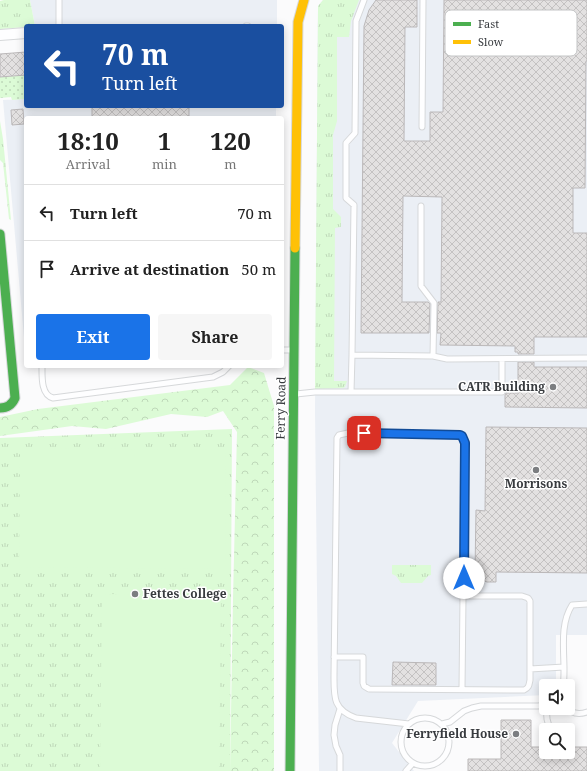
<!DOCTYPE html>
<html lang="en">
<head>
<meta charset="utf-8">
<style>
	:root { --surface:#fff; --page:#f6f6f6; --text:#222; --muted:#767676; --line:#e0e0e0; --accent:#1a73e8 }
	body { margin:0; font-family:"Noto Serif",serif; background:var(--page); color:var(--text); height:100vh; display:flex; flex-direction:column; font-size:15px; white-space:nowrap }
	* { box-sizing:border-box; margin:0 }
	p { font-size:13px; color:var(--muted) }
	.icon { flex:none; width:22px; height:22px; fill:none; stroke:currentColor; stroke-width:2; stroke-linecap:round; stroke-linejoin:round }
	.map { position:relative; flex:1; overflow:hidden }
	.panel { position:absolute; left:24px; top:116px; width:260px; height:252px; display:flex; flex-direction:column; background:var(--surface); border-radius:4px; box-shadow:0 2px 10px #0003 }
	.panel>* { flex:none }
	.banner { position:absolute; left:24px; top:24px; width:260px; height:84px; border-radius:4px; box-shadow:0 2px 10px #0003; background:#1a4fa0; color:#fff; overflow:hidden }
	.controls { position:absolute; left:539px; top:679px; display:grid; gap:8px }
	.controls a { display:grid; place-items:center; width:36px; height:36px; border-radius:4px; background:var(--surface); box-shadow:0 2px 10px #0003; font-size:20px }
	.pin { position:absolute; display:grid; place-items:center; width:34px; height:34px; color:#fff; margin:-17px; border-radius:8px; box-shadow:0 2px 6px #0006 }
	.me { position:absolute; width:44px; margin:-22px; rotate:0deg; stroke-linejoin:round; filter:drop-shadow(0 0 3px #0008) }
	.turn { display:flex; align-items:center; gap:14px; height:84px; padding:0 12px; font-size:18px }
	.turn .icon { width:52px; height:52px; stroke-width:2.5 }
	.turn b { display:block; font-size:28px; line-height:34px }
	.eta { display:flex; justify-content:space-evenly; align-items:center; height:68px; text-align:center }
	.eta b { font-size:24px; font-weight:700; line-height:28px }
	.button { display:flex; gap:8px; margin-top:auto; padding:8px 12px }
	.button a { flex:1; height:46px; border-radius:4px; background:var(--accent); color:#fff; font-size:16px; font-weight:700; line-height:46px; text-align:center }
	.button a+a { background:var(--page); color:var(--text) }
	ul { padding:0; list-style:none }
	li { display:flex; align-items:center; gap:12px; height:56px; padding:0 12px; border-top:1px solid var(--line) }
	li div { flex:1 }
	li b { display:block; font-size:15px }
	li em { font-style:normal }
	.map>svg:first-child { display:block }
	.built { fill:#ebeff5 }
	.grass { fill:url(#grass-tufts) }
	.forest { fill:url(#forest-crowns) }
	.garden { fill:url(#garden-dots) }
	.pitch { fill:#dcfbd6 }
	.building { fill:url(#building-cross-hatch); stroke:#bbb8b9 }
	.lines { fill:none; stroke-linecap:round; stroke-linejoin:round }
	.lane-casing { stroke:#d6d8da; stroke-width:7 }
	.street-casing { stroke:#d6d8da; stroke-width:12 }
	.fast-casing { stroke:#d6d8da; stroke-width:11 }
	.slow-casing { stroke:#d6d8da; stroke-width:11 }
	.lane { stroke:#fefeff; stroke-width:5 }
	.street { stroke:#fefeff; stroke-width:10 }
	.fast { stroke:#4caf50; stroke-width:9 }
	.slow { stroke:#ffc107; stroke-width:9 }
	.route-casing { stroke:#114b97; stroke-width:10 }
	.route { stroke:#1a73e8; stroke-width:7 }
	.poi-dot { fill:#7c7e81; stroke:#fff; stroke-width:1.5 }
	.labels { text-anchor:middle; stroke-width:3; stroke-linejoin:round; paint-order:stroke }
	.poi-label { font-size:12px; font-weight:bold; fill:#383b3f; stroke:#fff; text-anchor:end }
	.street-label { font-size:12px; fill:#383b3f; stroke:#fff }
	.key { fill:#fff; stroke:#c3c4c5; stroke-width:1 }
	.key-label { font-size:11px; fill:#383b3f }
</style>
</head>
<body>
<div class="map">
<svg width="587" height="771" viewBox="0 0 587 771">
	<defs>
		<pattern id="grass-tufts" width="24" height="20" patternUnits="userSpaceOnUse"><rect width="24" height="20" fill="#dcfbd6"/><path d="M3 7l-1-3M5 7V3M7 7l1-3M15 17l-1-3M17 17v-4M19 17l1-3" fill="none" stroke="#bed8b9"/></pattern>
		<pattern id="forest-crowns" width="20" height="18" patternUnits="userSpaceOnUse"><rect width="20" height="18" fill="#dcfbd6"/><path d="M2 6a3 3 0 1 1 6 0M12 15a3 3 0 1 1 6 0" fill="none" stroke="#bed8b9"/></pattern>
		<pattern id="garden-dots" width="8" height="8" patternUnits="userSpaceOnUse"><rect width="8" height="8" fill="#dcfbd6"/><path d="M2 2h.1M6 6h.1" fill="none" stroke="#bed8b9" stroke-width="1.8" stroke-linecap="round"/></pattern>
		<pattern id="building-cross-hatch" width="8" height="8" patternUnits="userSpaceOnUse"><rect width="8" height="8" fill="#e3e1e1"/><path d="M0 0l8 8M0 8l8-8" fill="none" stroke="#c4c2c2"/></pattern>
	</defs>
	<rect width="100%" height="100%" fill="#fbfbfc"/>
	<!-- built -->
	<path class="built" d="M30,0H277V26H35Z
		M323,0H587V635H556V686H546V695L418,701L392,743L414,771H319L315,411L318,6Z
		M26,99V106H276V118H26V360L3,100Z"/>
	<!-- grass -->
	<path class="grass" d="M4,0H30L35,26H26V27L0,29V1Z
		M323,0H359L351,21L349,37H337V121L333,135V209L341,217V227L335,228L334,381H347L345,387L343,388L315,389L318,6Z
		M0,121L3,139L11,220L9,219L3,163L0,160Z
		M232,429L230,771H0V438Z
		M392,565H431V575L428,576L422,583H401L396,576L392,574Z"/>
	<!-- forest -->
	<path class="forest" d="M248,367L264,373L274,406V771H230L233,599L237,432L223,411L207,417L171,414L106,429L72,426L0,436V417L38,409L230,385Z"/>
	<!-- garden -->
	<path class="garden" d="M26,75V99L12,100L11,97L0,98V77Z"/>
	<!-- pitch -->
	<path class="pitch" d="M20,448L226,450L225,569L19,567Z
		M102,594L221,595L219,771H100Z"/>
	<!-- building -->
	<path class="building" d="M376,0H417V27H405L404,141H430V112H443L444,0H587V61H586L585,188H573V233H587V337H534V354H518V352H515V346L440,345L441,333H437L438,302H441L442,197L403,196L402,302H428L430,304L429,333H361L364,26L369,10Z
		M26,52V75L0,77V54Z
		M92,106H189V118H92Z
		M23,109L24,124L12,125L11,110Z
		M518,362H534V367H587V408L505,407V395L506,393H518Z
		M486,427L587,428V573L496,572V582H487L478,578L475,572L476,510L485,511Z
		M393,662L436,663V685H392Z
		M501,720H531V747H546V752H568V747H587V771H468V759H501Z"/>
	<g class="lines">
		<defs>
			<path id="lane" d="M59,0V26
				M364,0L356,21L355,133L346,143V198L354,205L352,355L433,356L447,359L587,358
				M246,26H248
				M422,127L423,0
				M421,206V286L434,303L433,356
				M282,350H293
				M352,355L351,392H502V359
				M42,366C42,377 41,395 53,398L213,377L223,372L229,366
				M296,394L315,392H351
				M334,657H363V683L364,686L369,689L524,690C529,688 529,685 530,680V601L528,598L522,596H463L465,443L462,437L460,435L348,433L339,435L337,438L334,676C334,697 333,710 356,718L409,724
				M530,669L564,667
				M563,686C564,681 564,675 564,670C564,648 560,624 572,605L587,604
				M462,689L463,596
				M546,705L547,719L550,730
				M565,708C572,713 578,715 587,712
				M340,709L335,725L334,735L336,746L340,755V771
				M401 742a24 24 0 1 1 48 0a24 24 0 1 1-48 0Z
				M442,724L450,722L464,711L472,708L481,706H538L546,705
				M406,771L413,763"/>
			<path id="street" d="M0,35L26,33"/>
			<path id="fast" d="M0,234L15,398C12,405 7,408 0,408
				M290,771L295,248"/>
			<path id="slow" d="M295,248L298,22L304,0"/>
		</defs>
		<!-- lane casing -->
		<use href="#lane" class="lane-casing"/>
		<!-- street casing -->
		<use href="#street" class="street-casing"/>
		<!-- fast casing -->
		<use href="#fast" class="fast-casing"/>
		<!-- slow casing -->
		<use href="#slow" class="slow-casing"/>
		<!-- lane -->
		<use href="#lane" class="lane"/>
		<!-- street -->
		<use href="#street" class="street"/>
		<!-- fast -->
		<use href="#fast" class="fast"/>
		<!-- slow -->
		<use href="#slow" class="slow"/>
	</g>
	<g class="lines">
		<defs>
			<path id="route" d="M364,433L460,435L462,436L465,443L464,578"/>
		</defs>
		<!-- route casing -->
		<use href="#route" class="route-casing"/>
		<!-- route -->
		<use href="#route" class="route"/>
	</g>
	<!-- markers -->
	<g class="poi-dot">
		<circle cx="553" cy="387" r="4"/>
		<circle cx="536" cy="470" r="4"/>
		<circle cx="135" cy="594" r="4"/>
		<circle cx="516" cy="734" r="4"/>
	</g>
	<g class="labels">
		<!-- poi labels -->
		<g class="poi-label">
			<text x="545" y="391">CATR Building</text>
			<text x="536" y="488" text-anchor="middle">Morrisons</text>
			<text x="143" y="598" text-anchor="start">Fettes College</text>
			<text x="508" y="738">Ferryfield House</text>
		</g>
		<!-- street labels -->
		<g class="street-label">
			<text transform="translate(281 408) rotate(-89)" y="4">Ferry Road</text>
		</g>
	</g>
	<!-- legend -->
	<rect x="445" y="10" width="132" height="46" rx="6" class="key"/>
	<rect x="453" y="22" width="18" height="4" fill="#4caf50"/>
	<rect x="453" y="40" width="18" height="4" fill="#ffc107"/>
	<g class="key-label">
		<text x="478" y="28">Fast</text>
		<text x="478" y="46">Slow</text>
	</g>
</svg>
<div class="controls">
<a><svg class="icon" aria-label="sound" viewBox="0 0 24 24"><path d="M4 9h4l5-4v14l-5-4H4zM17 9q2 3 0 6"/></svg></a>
<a><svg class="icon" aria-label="search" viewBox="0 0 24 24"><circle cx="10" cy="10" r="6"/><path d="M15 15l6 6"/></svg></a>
</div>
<div class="pin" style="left:364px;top:433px;background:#d93025"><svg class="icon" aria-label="arrive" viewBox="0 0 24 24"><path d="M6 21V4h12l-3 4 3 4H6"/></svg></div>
<svg class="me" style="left:464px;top:578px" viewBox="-20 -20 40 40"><circle r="19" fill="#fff"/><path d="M0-13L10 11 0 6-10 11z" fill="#1a73e8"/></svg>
<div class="banner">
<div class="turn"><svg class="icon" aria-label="left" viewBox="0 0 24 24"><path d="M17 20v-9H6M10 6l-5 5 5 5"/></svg><div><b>70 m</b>Turn left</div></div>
</div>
<section class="panel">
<div class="eta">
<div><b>18:10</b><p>Arrival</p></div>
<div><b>1</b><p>min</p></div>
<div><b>120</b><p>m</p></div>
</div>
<ul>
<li><svg class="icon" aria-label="left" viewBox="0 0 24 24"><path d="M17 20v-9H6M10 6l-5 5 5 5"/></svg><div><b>Turn left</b></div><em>70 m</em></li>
<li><svg class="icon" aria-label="arrive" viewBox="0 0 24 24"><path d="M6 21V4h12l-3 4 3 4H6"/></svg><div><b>Arrive at destination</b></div><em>50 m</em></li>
</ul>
<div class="button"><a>Exit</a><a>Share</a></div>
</section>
</div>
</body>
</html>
